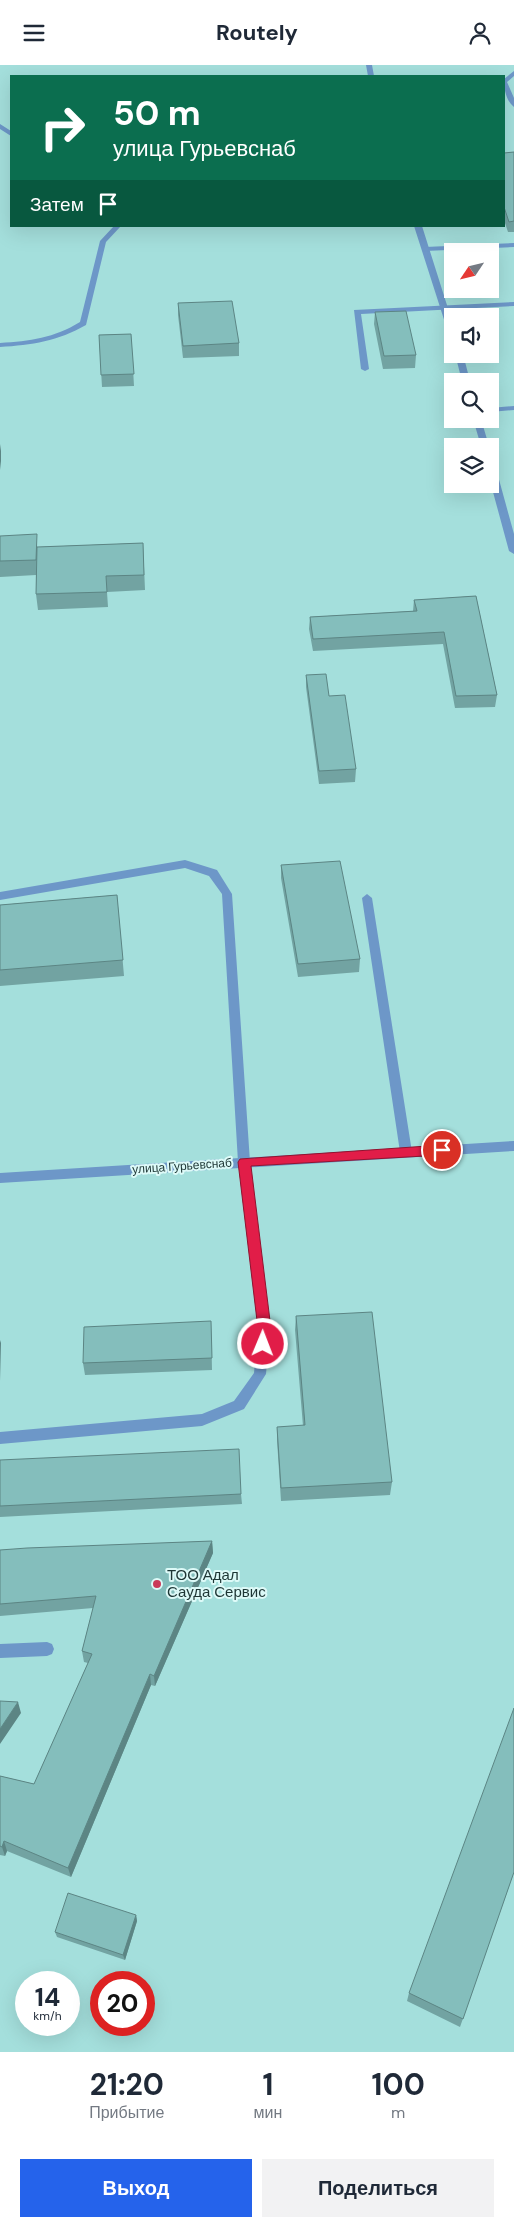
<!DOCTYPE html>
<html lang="ru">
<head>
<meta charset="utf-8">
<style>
	:root { --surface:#fff; --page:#f2f2f3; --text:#1f2937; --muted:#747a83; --accent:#2563eb }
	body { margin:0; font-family:"DM Sans",sans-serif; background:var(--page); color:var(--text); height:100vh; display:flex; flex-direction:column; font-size:19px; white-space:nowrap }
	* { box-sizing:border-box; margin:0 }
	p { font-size:16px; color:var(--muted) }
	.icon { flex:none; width:28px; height:28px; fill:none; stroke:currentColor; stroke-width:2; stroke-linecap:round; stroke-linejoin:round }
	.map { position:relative; height:1987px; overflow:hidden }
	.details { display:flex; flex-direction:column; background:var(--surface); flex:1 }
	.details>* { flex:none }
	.top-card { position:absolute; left:10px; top:10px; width:495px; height:152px; border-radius:0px; box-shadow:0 5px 20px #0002; background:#0b6e4f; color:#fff; overflow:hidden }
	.needle { width:32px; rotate:235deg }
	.controls { position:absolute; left:444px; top:178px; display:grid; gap:10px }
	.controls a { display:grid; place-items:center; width:55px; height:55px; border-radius:0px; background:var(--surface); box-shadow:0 5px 20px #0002; font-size:25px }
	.speed { position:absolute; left:15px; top:1906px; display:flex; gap:10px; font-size:25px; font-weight:700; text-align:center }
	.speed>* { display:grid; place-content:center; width:65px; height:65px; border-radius:50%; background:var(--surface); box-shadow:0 5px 20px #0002; line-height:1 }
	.speed small { font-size:12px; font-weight:400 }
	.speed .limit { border:8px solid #d22; background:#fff; color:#111 }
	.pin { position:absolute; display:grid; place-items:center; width:42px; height:42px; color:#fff; margin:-21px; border:2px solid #fff; border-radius:50%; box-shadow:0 1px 5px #0007 }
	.me { position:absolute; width:55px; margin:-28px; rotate:1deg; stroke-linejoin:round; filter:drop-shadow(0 0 4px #0008) }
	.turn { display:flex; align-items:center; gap:18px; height:105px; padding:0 20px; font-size:22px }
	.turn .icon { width:65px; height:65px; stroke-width:2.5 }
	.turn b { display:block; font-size:35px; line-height:42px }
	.then { display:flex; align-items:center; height:48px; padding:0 20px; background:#0003; gap:10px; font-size:19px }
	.eta { display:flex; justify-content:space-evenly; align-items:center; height:85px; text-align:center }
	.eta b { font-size:30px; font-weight:700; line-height:35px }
	.button { display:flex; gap:10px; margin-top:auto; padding:10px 20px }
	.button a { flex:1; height:58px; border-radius:0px; background:var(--accent); color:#fff; font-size:20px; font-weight:700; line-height:58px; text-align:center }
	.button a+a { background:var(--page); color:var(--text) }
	header { display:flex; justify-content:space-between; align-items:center; height:65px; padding:0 20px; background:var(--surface); font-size:22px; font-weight:700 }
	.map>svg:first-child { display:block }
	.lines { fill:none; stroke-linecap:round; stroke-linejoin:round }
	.service { fill:#6d97c8; fill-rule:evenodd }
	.minor { fill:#6d97c8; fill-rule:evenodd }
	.tertiary { fill:#6d97c8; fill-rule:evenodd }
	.wall { fill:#72a3a2 }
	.shaded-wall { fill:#5c8584 }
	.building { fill:#84bebc; stroke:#5c8584 }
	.route { fill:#e11d48; stroke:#92132f }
	.poi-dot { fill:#ca3a59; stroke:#ddfaf8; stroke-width:2 }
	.labels { text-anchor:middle; stroke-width:4; stroke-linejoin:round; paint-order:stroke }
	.street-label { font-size:12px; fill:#1e3635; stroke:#ddfaf8 }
	.near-poi-label { font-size:15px; fill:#1e3635; stroke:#ddfaf8; text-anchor:start }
</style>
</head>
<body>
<header><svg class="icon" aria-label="menu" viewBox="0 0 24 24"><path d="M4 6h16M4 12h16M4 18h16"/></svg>Routely<svg class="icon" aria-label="person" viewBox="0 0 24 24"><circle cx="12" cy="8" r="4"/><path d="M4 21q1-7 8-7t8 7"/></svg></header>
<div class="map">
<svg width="514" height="1987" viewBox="0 0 514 1987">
	<rect width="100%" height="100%" fill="#a4dfdc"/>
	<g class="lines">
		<!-- service -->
		<path class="service" d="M514,6V11L507,17L514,33V42C506,36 504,24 504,14Z
			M0,59L11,66V71L0,64Z
			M114,161H121L106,177L86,260C58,276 32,280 0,282V278C30,276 54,273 80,257L100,176Z
			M514,178V182L425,186L422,184L425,182Z
			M514,237V241L361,249L369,304L365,306L361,304L354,245Z
			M514,341V345L490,347V343Z
			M185,795L217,805L232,829L250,1097L270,1264L266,1309L244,1344L202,1361L0,1379V1367L202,1349L234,1336L254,1308L258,1264L238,1097L222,829L209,811L185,803L0,835V827Z
			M367,829L372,833L412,1087L410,1090H402L400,1087L362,833Z
			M47,1577L52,1579L54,1584L52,1589L47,1591L0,1593V1579Z"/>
		<!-- minor -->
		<path class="minor" d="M366,0H372L374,11H368Z
			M414,161H422L452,256V269L448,267Z
			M455,289H463L470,316H462Z
			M473,354H481L489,381H481Z
			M490,397L495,400L514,469V489L509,486L490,416Z"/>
		<!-- tertiary -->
		<path class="tertiary" d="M514,1076V1086L0,1118V1108Z"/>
	</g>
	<!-- wall -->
	<path class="wall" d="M514,87V167H508L504,155V88Z
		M178,238L239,278V291L183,293L178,250Z
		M375,247L416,290L415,303L383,304L374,259Z
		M131,269L134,321L102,322L99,270Z
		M0,471L38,482L143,478L145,525L107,527L108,542L38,545L36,529V510L0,512Z
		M476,531L497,630L495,642L455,643L443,579L313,586L309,564L310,552L413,546L414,535Z
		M306,610L329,631L356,704L355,717L319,719L306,622Z
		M281,800L360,894L359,907L298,912L281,813Z
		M117,830L124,911L0,921V840Z
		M296,1251L392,1417L390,1430L281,1436L277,1375V1362L303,1361L295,1265Z
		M211,1256L212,1305L85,1310L83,1298Z
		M0,1395L241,1429L242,1439L0,1452Z
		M212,1476L213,1488L155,1621L151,1620L71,1812L7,1786L5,1791L0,1790V1711L34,1719L88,1598L84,1597L82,1586L93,1543L0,1551V1485Z
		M514,1807L460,1962L407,1936L409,1928Z
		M136,1850L137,1856L125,1895L57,1872L55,1867Z"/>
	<!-- shaded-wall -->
	<path class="shaded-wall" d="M0,379L1,386V405L0,396Z
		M0,1275L1,1278L0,1316Z
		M212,1476L213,1488L155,1621L154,1611Z
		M150,1609L151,1620L71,1812L68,1803Z
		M18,1637L21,1648L0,1679V1664Z
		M4,1776L7,1786L5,1791L2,1782Z
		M136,1850L137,1856L125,1895L123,1890Z"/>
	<!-- building -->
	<path class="building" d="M514,87V156L509,157L504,142V88Z
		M232,236L239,278L183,281L178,238Z
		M406,246L416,290L384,291L375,247Z
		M131,269L134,309L101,310L99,270Z
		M37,469L36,495L0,496V471Z
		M143,478L144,510L106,511L107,527L36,529L37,482Z
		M476,531L497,630L456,631L444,567L313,574L310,552L417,546L414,535Z
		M326,609L329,631L345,630L356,704L319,706L306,610Z
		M340,796L360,894L298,899L281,800Z
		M117,830L123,895L0,905V840Z
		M372,1247L392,1417L281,1423L277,1362L305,1360L296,1251Z
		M211,1256L212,1293L83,1298L84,1262Z
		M239,1384L241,1429L0,1441V1395Z
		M212,1476L154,1611L150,1609L68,1803L4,1776L2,1782L0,1781V1711L34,1719L92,1589L82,1586L96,1531L0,1539V1485L27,1483Z
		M0,1636L18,1637L0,1664Z
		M514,1643V1807L463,1954L409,1928Z
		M68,1828L136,1850L123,1890L55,1867Z"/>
	<!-- route -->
	<path class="route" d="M442,1080L448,1085L442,1090L251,1101L271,1264L267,1283L263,1284L258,1283L256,1279L258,1264L238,1097L240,1094Z"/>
	<!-- markers -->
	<circle class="poi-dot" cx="157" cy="1519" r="5"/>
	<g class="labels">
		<!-- street labels -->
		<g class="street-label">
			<text transform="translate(182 1101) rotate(-4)" y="4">улица Гурьевснаб</text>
		</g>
		<!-- near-poi labels -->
		<g class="near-poi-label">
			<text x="167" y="1515">ТОО Адал<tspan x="167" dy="17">Сауда Сервис</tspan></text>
		</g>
	</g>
</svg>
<div class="controls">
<a><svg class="needle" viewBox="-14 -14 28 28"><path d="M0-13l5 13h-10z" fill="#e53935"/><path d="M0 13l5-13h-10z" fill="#747a83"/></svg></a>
<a><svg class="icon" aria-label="sound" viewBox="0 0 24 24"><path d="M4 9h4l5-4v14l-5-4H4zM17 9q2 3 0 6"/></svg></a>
<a><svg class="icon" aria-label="search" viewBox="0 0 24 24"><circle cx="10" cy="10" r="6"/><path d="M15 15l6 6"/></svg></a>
<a><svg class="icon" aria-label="layers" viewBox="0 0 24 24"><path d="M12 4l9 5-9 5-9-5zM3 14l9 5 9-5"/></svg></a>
</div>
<div class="speed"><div>14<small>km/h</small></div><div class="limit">20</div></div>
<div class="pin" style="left:442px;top:1085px;background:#d93025"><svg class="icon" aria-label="arrive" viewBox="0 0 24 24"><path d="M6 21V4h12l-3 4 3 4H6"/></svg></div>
<svg class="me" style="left:263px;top:1279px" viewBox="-20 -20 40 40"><circle r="17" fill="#e11d48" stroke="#fff" stroke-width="3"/><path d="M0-11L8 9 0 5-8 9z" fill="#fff"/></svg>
<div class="top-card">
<div class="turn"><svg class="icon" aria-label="right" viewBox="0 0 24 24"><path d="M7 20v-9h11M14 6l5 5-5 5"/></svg><div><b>50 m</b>улица Гурьевснаб</div></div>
<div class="then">Затем<svg class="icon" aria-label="arrive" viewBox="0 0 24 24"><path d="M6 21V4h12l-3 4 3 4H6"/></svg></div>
</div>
</div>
<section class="details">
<div class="eta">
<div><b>21:20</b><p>Прибытие</p></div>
<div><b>1</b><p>мин</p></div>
<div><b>100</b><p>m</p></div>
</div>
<div class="button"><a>Выход</a><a>Поделиться</a></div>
</section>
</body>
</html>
